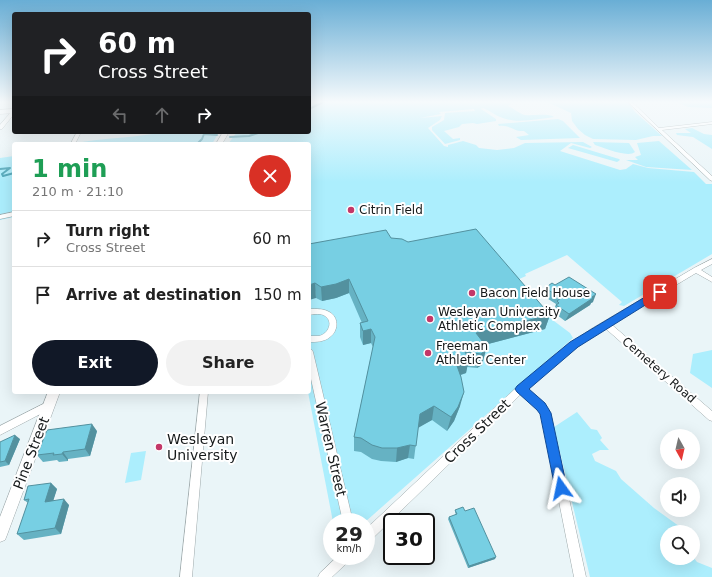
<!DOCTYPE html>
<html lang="en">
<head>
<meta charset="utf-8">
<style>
	:root { --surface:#fff; --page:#f2f2f2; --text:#222; --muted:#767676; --line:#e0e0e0; --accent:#111827 }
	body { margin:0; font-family:"DejaVu Sans",sans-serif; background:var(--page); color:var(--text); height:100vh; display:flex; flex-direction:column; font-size:15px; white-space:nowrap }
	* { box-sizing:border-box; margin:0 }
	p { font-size:13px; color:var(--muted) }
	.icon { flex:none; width:22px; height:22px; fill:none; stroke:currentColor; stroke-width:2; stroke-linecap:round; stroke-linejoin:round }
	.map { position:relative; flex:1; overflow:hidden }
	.side { position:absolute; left:12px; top:142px; width:299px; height:252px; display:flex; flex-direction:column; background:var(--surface); border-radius:4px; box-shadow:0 4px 16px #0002 }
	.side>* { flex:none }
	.hud { position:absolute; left:12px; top:12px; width:299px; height:122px; border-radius:4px; box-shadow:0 4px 16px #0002; background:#202124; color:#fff; overflow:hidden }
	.needle { width:26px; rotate:172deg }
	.buttons { position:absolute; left:660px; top:429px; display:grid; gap:8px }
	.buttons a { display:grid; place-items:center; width:40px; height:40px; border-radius:50%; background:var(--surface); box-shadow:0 4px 16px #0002; font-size:20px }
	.speed { position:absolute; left:323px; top:513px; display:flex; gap:8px; font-size:20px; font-weight:700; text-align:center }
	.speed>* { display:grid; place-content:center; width:52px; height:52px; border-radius:50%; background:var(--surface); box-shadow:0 4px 16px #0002; line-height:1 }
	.speed small { font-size:10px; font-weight:400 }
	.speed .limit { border:2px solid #111; border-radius:6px; background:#fff; color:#111 }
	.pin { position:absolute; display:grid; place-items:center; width:34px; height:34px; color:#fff; margin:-17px; border-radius:8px; box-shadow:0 2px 6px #0006 }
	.me { position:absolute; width:44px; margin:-22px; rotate:348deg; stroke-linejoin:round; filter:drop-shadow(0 0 3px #0008) }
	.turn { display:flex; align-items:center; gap:14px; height:84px; padding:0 20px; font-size:18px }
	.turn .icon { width:52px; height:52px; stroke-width:2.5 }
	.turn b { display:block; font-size:28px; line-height:34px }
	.lanes { display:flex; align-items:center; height:38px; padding:0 20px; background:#0003; justify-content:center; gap:20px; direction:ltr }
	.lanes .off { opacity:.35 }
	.round { display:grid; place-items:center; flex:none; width:42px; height:42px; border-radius:21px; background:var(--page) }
	.summary { display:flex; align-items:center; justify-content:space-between; height:68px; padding:0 20px }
	h1 { font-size:24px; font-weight:700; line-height:30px; color:#1e9e55 }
	.action { display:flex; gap:8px; margin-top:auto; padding:8px 20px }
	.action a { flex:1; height:46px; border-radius:24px; background:var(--accent); color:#fff; font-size:16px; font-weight:700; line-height:46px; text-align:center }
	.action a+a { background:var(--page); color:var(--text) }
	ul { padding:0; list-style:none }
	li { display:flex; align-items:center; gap:12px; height:56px; padding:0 20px; border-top:1px solid var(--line) }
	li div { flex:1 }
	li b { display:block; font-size:15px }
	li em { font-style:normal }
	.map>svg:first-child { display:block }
	.green { fill:#aceefd }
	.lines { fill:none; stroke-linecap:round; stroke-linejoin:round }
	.stream { stroke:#4ca6b9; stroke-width:2 }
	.minor-casing { stroke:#9ea9ab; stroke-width:1 }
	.tertiary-casing { stroke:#9ea9ab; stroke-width:1 }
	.minor { fill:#fff; fill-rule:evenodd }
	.tertiary { fill:#fff; fill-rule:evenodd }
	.wall { fill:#66b2c3 }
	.shaded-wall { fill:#53919f }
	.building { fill:#77cfe3; stroke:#53919f }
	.route { fill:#1a73e8; stroke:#114b97 }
	.poi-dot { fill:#c33768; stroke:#fff; stroke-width:1.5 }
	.labels { text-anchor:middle; stroke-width:4; stroke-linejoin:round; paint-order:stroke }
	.poi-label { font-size:12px; fill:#15191a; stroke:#fff; text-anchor:start }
	.street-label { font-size:12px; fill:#15191a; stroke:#fff }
	.near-street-label { font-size:14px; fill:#15191a; stroke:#fff }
	.near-poi-label { font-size:14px; fill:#15191a; stroke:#fff; text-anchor:start }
</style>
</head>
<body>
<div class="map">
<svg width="712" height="577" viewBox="0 0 712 577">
	<rect width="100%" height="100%" fill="#eaf5f8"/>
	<!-- green -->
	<path class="green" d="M309,102H374L385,104L384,102H510L511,104L508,106C513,108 520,114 525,115C533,116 548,113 554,117C539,119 520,123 506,119C497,117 491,111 483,108L481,109L496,119V121L477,124L473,123L462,124L459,127L444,131L453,139L460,138V140L445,144L432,130V127L444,120L445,113L475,111L474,109L439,112L441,114L420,118L442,116L440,120L428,128L444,146L448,147V145L463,141L476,145L479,148L497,150L514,148L525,143L583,142L592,147L590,148L571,143L560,151L620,170L626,169L633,164L648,168L694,172L706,184H712V254L624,306L619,305L622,302L567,255L525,274L526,276L517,280L538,309L570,333L573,338L365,522H333L308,392H309V144H228L237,132H309Z
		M547,102H628L635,112L662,136H653L636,140L593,139L585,135L578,129L572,121L571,113Z
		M677,102H712V108L688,107Z
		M558,119L563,121L580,138L521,140L516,137L529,135L524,131C514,132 509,124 499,126L498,124Z
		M692,128L704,134L712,135V149L693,137L677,135L676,133H691L685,129Z
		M162,132H219L212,144H72C102,137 132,139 162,132Z
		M659,141L692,170L646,167L626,160H638L635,157L641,155L637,143Z
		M593,142L629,143L635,152C628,158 604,148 595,145Z
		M573,145L619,159L620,160L617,162L568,148Z
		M14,156V217L0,220V158Z
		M712,350V388L690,373L693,354Z
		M577,412L591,429L597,430L602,438L600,440L609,450H600L592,454L595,461L616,471L621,479L654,508L683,529L681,532H667V536H665L667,540V558L693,557L697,562L712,568V577H590L554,427Z
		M146,451L141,480L125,483L131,453Z"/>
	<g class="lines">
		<!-- stream -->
		<path class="stream" d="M309,109L323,102
			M230,137L249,136L261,132
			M197,144L202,139L204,134L217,135
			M0,169L10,168L2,174L3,176L14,173"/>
		<defs>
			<path id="minor" d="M628,102H632L659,128L712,122V124L662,130L712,176V181L710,180Z
				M13,110H14V114L2,129H0V125Z
				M77,132H81L75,144H71V143Z
				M14,212V216L0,219V215Z
				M712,259V264L701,270L712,277V282L696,273L611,324L712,411V421L709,420L605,328L559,360L527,389L544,403L551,415L586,577H574L542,416L538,409L521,394L370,541L366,543V529L518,386L553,356L591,329L694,268Z
				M309,309C316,309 324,308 331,313C339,319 338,331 330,337C324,342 316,342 309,342V336C312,336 316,336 319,336C328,334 334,322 325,316C321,313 314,314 309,315Z
				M309,349L312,350L313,352L353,522H343L309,370Z
				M200,392H208L192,577H180Z
				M49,401L52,402L53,405L52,408L0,435V426Z
				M338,556H352L350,560L332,577H318L320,573Z"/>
			<path id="tertiary" d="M14,109V113L0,114V110Z
				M223,132H229L222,144H216Z
				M48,392H60L7,535L5,540L0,542V517Z"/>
		</defs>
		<!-- minor casing -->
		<use href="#minor" class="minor-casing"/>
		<!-- tertiary casing -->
		<use href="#tertiary" class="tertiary-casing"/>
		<!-- minor -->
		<use href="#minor" class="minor"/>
		<!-- tertiary -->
		<use href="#tertiary" class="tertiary"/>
	</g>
	<!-- wall -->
	<path class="wall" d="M391,238L550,315L545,329L484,345L482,365L477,368L467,367L466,373L461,375L460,406L454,421L447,431L432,420L418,427L414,459L408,458L396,462L381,461L372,459L361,452L354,451V437L373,347L371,343L363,345L360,337V323H362L349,293L336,298L322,301L316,298L309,244Z
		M555,285L593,302L591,303L590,305L565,321L553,312L556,304L542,295L545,288Z
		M97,431L90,456L68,459V461L59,462L57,460L43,462L37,455Z
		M20,439L9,465L0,467V442Z
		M51,483L57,489L53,500L69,505L61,534L24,540L17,534L28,503L24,500Z
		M455,510L465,511L495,559L468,568L448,519L449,517L456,515L455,512Z"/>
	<!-- shaded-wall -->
	<path class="shaded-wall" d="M349,279V293L336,298L322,301L321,287Z
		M315,283L316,298L309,300V285Z
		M596,294L593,302L591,303L590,305L565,321L569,314Z
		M550,315L545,329L473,348L476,333Z
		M371,329V343L363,345V331Z
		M486,350L482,365L477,368L481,354Z
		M469,359L466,373L453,377L456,363Z
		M464,392L460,406L454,421L447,431L451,417Z
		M434,406L432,420L418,428L420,414Z
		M92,424L97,431L90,456L85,449Z
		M15,435L20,439L9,465L5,461Z
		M410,445L408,458L396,462L397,448Z
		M63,452L68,459V461L62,454Z
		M51,483L57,489L51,508L45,502Z
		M64,499L69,505L61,534L55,528Z
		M496,557L495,559L468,568L469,566Z"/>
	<!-- building -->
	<path class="building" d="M476,229L550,315L476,333L486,346V350L481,354L465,352L469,359L456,363L461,377L464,392L458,407L451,417L434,406L420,414L416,446L410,445L397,448H382L372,445L361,438L354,437L375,337L371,329L363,331L360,323L368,321L349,279L336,284L321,287L315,283L309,285V244L386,230L391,238L402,239L408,242Z
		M569,277L596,294L592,297L593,298L569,314L556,305L559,303L557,301L561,298L545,288L552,283L555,285Z
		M92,424L85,449L63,452L62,454L53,455L54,453L37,455L47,430Z
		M15,435L5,461L0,462V442Z
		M51,483L45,502L64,499L55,528L17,534L29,499L24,500L28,486Z
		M463,507L465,511L474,508L496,557L469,566L449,517L457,514L455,510Z"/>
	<!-- sky -->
	<linearGradient id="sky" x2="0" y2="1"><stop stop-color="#69aed5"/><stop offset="0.56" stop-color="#f6fafc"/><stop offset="1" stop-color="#f6fafc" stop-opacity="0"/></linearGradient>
	<rect width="712" height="182" fill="url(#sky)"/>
	<!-- route -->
	<path class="route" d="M660,288L663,289L664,292L663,294L578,347L529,389L545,403L551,413L567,488L565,493L561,495L556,493L540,414L537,410L517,392L515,389L517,386L570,342Z"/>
	<!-- markers -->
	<g class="poi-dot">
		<circle cx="351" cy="210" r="4"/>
		<circle cx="472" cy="293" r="4"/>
		<circle cx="430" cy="319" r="4"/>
		<circle cx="428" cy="353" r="4"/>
		<circle cx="159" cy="447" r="4"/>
	</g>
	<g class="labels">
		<!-- poi labels -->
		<g class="poi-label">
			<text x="359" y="214">Citrin Field</text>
			<text x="480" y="297">Bacon Field House</text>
			<text x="438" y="316">Wesleyan University<tspan x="438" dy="14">Athletic Complex</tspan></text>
			<text x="436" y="350">Freeman<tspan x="436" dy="14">Athletic Center</tspan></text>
		</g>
		<!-- street labels -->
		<g class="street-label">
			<text transform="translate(659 370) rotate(41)" y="4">Cemetery Road</text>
		</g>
		<!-- near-street labels -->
		<g class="near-street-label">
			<text transform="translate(477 431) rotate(-44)" y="5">Cross Street</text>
			<text transform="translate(331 449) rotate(77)" y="5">Warren Street</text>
			<text transform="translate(31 453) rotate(-69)" y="5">Pine Street</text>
		</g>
		<!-- near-poi labels -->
		<g class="near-poi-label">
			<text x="167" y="444">Wesleyan<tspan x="167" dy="16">University</tspan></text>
		</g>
	</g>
</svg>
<div class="buttons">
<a><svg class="needle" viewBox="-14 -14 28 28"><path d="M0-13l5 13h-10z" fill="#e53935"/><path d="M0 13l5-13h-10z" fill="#767676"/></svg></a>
<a><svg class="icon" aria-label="sound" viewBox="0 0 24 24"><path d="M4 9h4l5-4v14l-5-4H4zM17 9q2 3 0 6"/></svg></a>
<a><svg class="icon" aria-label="search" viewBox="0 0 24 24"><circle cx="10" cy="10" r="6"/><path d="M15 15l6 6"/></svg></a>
</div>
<div class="speed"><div>29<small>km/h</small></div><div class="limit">30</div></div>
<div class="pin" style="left:660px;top:292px;background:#d93025"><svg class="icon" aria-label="arrive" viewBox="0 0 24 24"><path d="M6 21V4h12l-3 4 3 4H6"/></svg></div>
<svg class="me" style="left:561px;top:488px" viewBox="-20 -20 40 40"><path d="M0-17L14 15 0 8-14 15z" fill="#1a73e8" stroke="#fff" stroke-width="4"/></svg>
<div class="hud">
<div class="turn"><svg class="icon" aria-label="right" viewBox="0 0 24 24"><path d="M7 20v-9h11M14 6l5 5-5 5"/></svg><div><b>60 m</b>Cross Street</div></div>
<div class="lanes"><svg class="icon off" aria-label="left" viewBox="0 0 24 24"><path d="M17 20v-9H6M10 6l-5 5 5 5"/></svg><svg class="icon off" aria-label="ahead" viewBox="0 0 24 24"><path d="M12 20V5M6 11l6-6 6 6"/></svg><svg class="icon" aria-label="right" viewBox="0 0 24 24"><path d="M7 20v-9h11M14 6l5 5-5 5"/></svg></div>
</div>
<section class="side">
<div class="summary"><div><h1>1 min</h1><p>210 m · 21:10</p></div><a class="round" style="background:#d93025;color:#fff"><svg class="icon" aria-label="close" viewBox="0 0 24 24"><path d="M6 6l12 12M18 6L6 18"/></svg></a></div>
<ul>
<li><svg class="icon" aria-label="right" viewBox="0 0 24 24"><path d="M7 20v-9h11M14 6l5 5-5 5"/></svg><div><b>Turn right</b><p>Cross Street</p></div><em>60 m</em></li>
<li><svg class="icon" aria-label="arrive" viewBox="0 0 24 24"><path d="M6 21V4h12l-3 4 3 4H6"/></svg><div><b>Arrive at destination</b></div><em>150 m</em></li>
</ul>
<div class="action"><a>Exit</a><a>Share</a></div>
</section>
</div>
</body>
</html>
